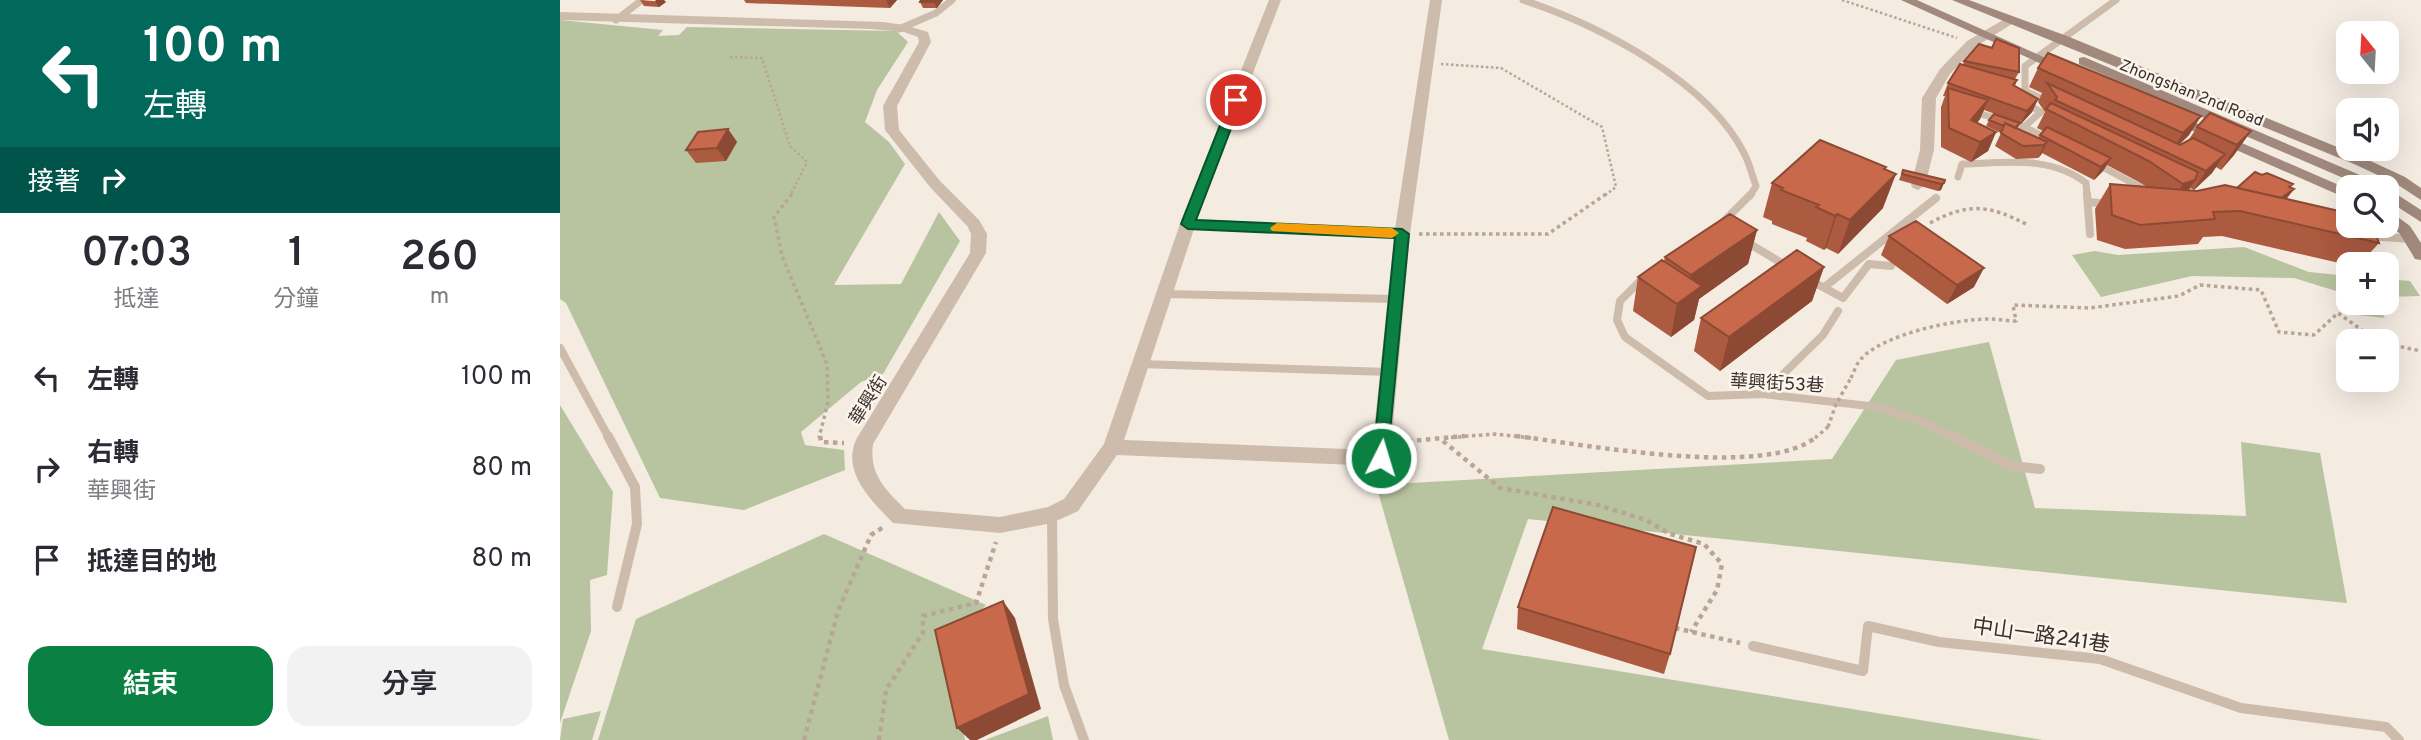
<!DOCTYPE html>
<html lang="zh-TW">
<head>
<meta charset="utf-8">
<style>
	:root { --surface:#fff; --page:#f2f2f3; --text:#2b2b33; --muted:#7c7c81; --accent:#0b8043 }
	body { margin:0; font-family:Overpass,"Noto Sans TC",sans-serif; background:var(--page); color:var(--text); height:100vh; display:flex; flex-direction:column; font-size:26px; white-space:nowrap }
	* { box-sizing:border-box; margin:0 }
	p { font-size:23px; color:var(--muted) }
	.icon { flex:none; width:38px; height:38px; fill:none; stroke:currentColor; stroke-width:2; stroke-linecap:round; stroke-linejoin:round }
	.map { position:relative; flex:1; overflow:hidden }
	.sheet { display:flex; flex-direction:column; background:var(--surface); width:560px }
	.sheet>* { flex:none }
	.banner { background:#00695c; color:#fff; overflow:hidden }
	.needle { width:46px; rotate:342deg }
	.controls { position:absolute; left:1776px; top:21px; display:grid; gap:14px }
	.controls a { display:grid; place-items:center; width:63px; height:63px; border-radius:14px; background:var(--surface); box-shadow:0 7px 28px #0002; font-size:35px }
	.pin { position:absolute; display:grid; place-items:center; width:60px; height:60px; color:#fff; margin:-30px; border:4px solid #fff; border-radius:50%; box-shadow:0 2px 7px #0007 }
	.me { position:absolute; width:77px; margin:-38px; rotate:5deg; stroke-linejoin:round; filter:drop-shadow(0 0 5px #0008) }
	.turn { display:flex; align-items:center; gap:24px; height:147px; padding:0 28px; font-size:32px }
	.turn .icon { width:91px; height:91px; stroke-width:2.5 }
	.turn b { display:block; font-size:49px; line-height:60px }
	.then { display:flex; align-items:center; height:66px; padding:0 28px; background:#0003; gap:14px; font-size:26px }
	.eta { display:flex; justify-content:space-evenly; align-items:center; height:119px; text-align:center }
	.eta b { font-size:42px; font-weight:600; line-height:49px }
	.primary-button { display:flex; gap:14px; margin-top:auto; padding:14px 28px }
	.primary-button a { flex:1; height:80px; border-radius:21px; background:var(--accent); color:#fff; font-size:28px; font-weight:600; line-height:80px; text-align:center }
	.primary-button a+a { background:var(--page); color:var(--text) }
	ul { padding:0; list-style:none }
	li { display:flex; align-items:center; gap:21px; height:91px; padding:0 28px }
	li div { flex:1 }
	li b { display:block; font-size:26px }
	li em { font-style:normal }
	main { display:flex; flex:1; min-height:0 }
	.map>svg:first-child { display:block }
	.green { fill:#b8c4a0 }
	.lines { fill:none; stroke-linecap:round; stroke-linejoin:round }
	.path-far2 { stroke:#b9a596; stroke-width:2.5; stroke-dasharray:2.5 2.5; stroke-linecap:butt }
	.path-far1 { stroke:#b9a596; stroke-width:3.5; stroke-dasharray:3.5 3.5; stroke-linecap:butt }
	.path { stroke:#b9a596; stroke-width:4.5; stroke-dasharray:4.5 4.5; stroke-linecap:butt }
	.lane-far2 { stroke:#cdbbac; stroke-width:7 }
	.lane-far1 { stroke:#cdbbac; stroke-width:8 }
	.lane { stroke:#cdbbac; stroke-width:10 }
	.street { fill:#cdbbac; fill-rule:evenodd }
	.secondary { fill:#a18a7d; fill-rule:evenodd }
	.path-bridge { stroke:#b9a596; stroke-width:3.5; stroke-dasharray:3.5 3.5; stroke-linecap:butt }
	.wall { fill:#ac5a40 }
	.shaded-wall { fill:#8c4a34 }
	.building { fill:#c8694b; stroke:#8c4a34; stroke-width:2 }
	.route { fill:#0b8043; stroke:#07532c; stroke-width:2 }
	.slow { fill:#f59e0b }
	.labels { text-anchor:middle; stroke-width:5; stroke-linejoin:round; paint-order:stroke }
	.far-street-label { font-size:16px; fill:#3b302b; stroke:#fbf5ee }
	.street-label { font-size:18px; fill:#3b302b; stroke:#fbf5ee }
	.near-street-label { font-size:21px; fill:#3b302b; stroke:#fbf5ee }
</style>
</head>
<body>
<main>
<section class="sheet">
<div class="banner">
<div class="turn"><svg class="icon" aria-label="left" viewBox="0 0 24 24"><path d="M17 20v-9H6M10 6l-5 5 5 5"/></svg><div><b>100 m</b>左轉</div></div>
<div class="then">接著<svg class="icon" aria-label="right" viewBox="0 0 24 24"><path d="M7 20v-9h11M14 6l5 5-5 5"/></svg></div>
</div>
<div class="eta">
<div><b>07:03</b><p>抵達</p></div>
<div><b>1</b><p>分鐘</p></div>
<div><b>260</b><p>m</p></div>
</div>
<ul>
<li><svg class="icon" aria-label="left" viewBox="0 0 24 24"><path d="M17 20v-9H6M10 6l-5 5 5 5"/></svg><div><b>左轉</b></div><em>100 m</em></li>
<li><svg class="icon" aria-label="right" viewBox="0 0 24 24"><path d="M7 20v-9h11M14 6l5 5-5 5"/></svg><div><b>右轉</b><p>華興街</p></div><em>80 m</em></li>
<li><svg class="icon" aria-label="arrive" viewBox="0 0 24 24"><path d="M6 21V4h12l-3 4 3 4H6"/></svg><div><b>抵達目的地</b></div><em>80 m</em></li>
</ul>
<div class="primary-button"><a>結束</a><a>分享</a></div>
</section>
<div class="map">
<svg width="1861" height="740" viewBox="0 0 1861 740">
	<rect width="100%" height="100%" fill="#f4ebe1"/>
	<!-- green -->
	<path class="green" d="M0,20L103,30L98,36L119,35L127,27L336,31L348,42L317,90L305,122L329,142L345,164L274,285L341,284L379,212L400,241L323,374L301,382L241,432L245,445L284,450L285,470L184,510L100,498L6,303L0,299Z
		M1684,247L1749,272L1788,276V303H1816L1825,318L1798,315L1776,291L1734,278L1632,276L1541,297L1512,255L1535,251L1558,255Z
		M1827,279L1850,281L1860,296L1827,297Z
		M1429,342L1475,508L1686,516L1681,442L1760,453L1787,603L968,519L922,649L1483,740H889L816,485L1272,459L1336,360Z
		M0,405L53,492L47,575L30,580L31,631L0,723Z
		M264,534L426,605L387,646L405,740H38L76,619Z
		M41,711L32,740H0L3,719Z
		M488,716L493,740H425Z"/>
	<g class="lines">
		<!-- path-far2 -->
		<path class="path-far2" d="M1282,0L1397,38
			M170,57L202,58L230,146L247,162L230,196
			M881,64L941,68L1042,127L1056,187L1044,196"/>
		<!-- path-far1 -->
		<path class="path-far1" d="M232,194L214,217L222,256L267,364L268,402L259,438
			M1370,223C1409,202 1429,205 1468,225
			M859,234H988L1046,194
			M1827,344L1861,351
			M1291,378C1294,372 1296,364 1301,359C1323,334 1396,319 1429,319C1438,319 1447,321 1456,321L1453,305L1530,308L1619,296L1640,285L1701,290L1719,332L1754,335L1778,313L1817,341
			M884,438L935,434L972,438
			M1255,438L1268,427"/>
		<!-- path -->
		<path class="path" d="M260,436L261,442L284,443
			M956,436C1022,444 1209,480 1257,436
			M883,441L940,488L1038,505L1086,520L1110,534L1144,544L1162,564L1157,590L1131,632
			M839,442L905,436
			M1115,628L1180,643
			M244,740L278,611L311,535L325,526
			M319,740L326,690L363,633V616L416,603L436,542"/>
		<!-- lane-far2 -->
		<path class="lane-far2" d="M963,0C1038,25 1149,81 1185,155C1190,165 1192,176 1196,186L1190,196
			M56,20L82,0
			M339,29L376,13L392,0
			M1465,91L1489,102
			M1411,111L1464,127L1490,140
			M1464,127L1481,112L1465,103V66L1556,0
			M1537,164L1589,192
			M1398,177L1402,164C1445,163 1490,155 1526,183L1527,196"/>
		<!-- lane-far1 -->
		<path class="lane-far1" d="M1527,194L1530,234
			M1529,202L1548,204
			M1164,221L1191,194
			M1808,236L1852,239
			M1185,241L1230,268
			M1084,277L1060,301L1057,320L1065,337L1148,396L1203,394L1318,407L1361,421L1395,438
			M1248,279L1283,298L1309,264L1331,266
			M1267,285L1376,198
			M604,294L836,299
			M0,348L49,438
			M580,364L829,372
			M1203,394L1263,335L1278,311"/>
		<!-- lane -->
		<path class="lane" d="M48,436L75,487L77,524L57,607
			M1392,436L1451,466L1480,469
			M492,515L493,619L504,685L524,740
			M1193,646L1303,671L1308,626L1379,642L1540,659L1681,708L1826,727L1839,740"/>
		<!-- street -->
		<path class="street" d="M709,0H721L637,219L835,229L870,0H882L850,234L830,458L828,463L821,466L557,455L518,511L492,523L440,533L333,523C312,501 280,471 297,438L410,253L411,234L408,227L370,187L325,130L323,106L359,42L358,37L344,32L311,29L0,20V12L323,22L344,25L368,32L371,42L337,106L339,130L380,181L419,220L427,234L426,253L313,444C309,474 325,489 345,509L440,517L488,507L504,499L544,444L620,224ZM634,229L834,239L812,450L564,440Z
			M1448,17L1452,18V24L1415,47L1390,74L1376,98L1374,150L1365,185L1358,190L1353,188L1351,185L1360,150L1362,98L1380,69L1407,41Z"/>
		<!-- secondary -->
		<path class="secondary" d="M1341,0H1357L1510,69L1504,73L1499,72Z
			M1392,0H1409L1507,36L1804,158L1845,177L1861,188V200L1835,183L1794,164Z
			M1524,57L1821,184L1823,187H1804L1519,64V58Z
			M1613,113L1788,189V199L1608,120V114Z
			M1827,188L1861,210V222L1827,200Z
			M1827,209L1850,226L1861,243V260L1855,259L1840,234L1827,222Z"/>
		<!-- path-bridge -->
		<path class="path-bridge" d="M1268,427L1276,404L1291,378"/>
	</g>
	<!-- wall -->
	<path class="wall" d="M80,0L106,2L99,7L84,6Z
		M184,0H337L330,8L186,3Z
		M361,0H383L377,8H363L360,2Z
		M1404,61L1459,72L1455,79L1457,80L1455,86L1478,99L1472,112L1461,124L1460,123L1457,129L1478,138L1483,131L1477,128L1485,112L1478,102L1482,93L1469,87L1478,68L1641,116L1629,135L1619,145H1620L1628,141L1637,127L1691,131L1674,155L1661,170L1656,167L1652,173L1634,190L1630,188L1629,191H1637L1677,188L1730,187L1734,189L1726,199L1819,243L1800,264H1788V265L1662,236L1643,237L1638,244L1565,249L1537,240L1535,209L1550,184L1587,187L1577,181L1547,165L1543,171L1534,180L1482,153L1478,158L1456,159L1435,146L1441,133L1426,126L1429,120L1443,117L1424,110L1420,119L1417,123L1436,132L1428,151L1411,162L1381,147V107L1385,96H1383L1388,83L1403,65Z
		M168,129L177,142L166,161L136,163L126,150Z
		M1326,167L1323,208L1278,254L1266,248L1264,250L1246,241L1247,238L1212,224V221L1203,217L1212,183Z
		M1343,170L1385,180L1381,190L1378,191L1339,180Z
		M1197,230L1188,264L1139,299L1134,320L1111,337L1073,311L1078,277L1104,261L1105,257Z
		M1329,236L1414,287L1387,304L1321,255Z
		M1264,267L1252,301L1160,371L1134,351L1141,318Z
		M958,607L1110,654L1104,674L957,629Z"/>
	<!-- shaded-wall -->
	<path class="shaded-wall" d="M96,0H104L106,2L99,7L95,1Z
		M326,0H337L330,8Z
		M376,0H383L377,8L374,2Z
		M1478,99L1472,112L1461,124L1467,111Z
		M1428,100L1420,119L1406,136L1411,120Z
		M1641,116L1629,135L1611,152L1623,133Z
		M168,129L177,142L166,161L157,148Z
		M1691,131L1674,155L1661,170L1677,145Z
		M1436,132L1428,151L1411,162L1420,142Z
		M1487,142L1481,155L1478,158L1484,145Z
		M1665,154L1652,173L1634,190L1646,171Z
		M1551,158L1543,171L1534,180L1541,167Z
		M1326,167L1315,195L1336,174L1323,208L1278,254L1290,220Z
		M1635,180L1623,199L1610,203L1623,184Z
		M1384,183L1381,190L1378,191L1381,184Z
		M1733,184L1723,197L1734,189L1724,202L1711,211Z
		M1277,214L1266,248L1264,250L1275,216Z
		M1197,230L1188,264L1139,299L1134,320L1111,337L1117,304L1126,297L1131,275Z
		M1264,267L1252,301L1160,371L1169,337Z
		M1424,268L1414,287L1387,304L1397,285Z
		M443,601L455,618L481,709L417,740H410L397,728Z"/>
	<!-- building -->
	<path class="building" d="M361,0H376L374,2H360Z
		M1436,39L1459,48V72L1404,61L1419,44L1432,48Z
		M1488,53L1641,116L1623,133L1478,68Z
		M1400,64L1457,80L1453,85L1478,99L1467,111L1388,83Z
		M1487,83L1620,145L1633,138L1665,154L1646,171L1495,100L1497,97Z
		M1388,88L1428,100L1411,120L1436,132L1420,142L1389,128Z
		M1491,103L1638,172L1635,180L1623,184L1589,161L1486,109Z
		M1650,113L1691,131L1677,145L1637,127Z
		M1434,114L1460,123L1455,128L1445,123L1444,126L1429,120Z
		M1445,123L1487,142L1484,145L1463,146L1441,133Z
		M1487,127L1551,158L1541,167L1480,135Z
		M168,129L157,148L126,150L138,132Z
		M1260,140L1326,167L1324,169L1336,174L1290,220L1277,214L1275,216L1256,207L1259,205L1221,190L1223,188L1212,183Z
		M1343,170L1385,180L1384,183L1381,184L1342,174Z
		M1695,172L1702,175L1707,173L1733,184L1729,187L1734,189L1721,198L1677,188Z
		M1550,184L1637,191L1665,185L1788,213V226H1813L1819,243L1680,211L1653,212L1655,219L1580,225L1552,215Z
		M1170,214L1197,230L1131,275L1105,257Z
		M1356,221L1424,268L1397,285L1329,236Z
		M1237,250L1264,267L1169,337L1141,318Z
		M1102,260L1142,286L1117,304L1078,277Z
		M993,507L1136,547L1110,654L958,607Z
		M443,601L469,694L397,728L375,630Z"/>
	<!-- route -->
	<path class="route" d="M676,96L682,100L636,220L842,229L849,234L827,463H815L813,458L835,238L628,229L621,224L670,100Z"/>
	<!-- slow -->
	<path class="slow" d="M717,223L832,228L839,233L832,238L712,231L710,228Z"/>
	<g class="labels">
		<!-- far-street labels -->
		<g class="far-street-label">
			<text transform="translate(1632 92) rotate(22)" y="6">Zhongshan 2nd Road</text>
		</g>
		<!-- street labels -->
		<g class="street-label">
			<text transform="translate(1217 383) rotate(3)" y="6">華興街53巷</text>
			<text transform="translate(308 400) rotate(-58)" y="6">華興街</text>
		</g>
		<!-- near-street labels -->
		<g class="near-street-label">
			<text transform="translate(1481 635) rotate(8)" y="7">中山一路241巷</text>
		</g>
	</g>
</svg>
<div class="controls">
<a><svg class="needle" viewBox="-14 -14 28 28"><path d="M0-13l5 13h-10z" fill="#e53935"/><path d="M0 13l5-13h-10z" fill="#7c7c81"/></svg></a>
<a><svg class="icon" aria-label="sound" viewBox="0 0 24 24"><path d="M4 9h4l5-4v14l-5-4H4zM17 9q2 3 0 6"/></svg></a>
<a><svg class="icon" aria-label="search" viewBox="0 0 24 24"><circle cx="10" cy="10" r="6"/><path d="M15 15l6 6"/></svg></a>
<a>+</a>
<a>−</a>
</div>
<div class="pin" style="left:676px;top:100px;background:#d93025"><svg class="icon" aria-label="arrive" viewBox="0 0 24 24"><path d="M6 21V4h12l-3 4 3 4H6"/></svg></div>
<svg class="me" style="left:821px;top:458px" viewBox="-20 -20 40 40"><circle r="17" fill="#0b8043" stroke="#fff" stroke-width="3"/><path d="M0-11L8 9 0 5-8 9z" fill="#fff"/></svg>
</div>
</main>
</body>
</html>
